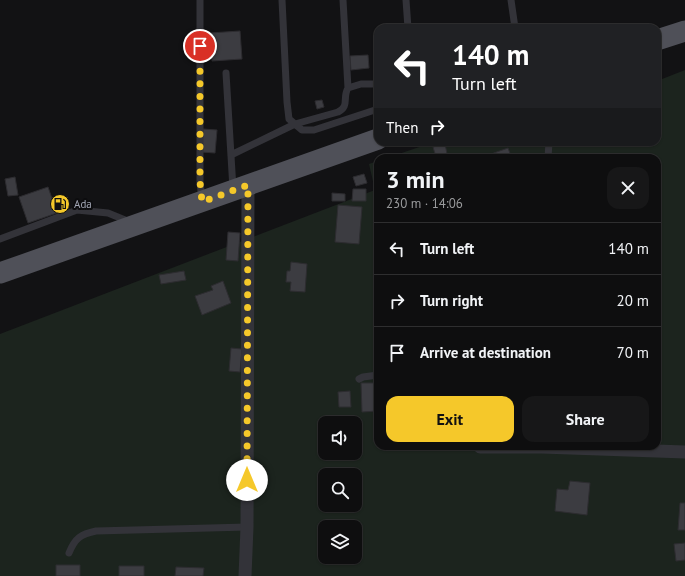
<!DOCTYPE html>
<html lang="en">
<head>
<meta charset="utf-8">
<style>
	:root { --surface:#0e0e0f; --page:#171718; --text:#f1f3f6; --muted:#9b9c9e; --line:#2e2e2f; --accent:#f5c82a }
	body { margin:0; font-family:"PT Sans",sans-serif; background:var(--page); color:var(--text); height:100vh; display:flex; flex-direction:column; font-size:15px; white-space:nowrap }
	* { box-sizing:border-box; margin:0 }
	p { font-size:13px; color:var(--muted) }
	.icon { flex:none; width:22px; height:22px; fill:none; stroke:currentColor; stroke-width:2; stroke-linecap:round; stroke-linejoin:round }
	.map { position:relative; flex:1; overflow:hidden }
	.details { position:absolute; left:374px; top:154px; width:287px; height:296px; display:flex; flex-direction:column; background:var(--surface); border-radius:12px; box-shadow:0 1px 3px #0004,0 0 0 1px var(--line) }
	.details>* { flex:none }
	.top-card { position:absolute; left:374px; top:24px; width:287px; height:122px; border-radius:12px; box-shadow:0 1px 3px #0004,0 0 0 1px var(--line); background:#202124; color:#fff; overflow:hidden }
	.fabs { position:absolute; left:318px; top:416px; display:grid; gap:8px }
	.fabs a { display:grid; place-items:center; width:44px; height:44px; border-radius:8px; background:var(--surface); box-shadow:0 1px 3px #0004,0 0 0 1px var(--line); font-size:20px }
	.pin { position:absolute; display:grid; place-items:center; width:34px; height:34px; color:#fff; margin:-17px; border:2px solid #fff; border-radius:50%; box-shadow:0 1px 4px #0007 }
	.me { position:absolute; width:44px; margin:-22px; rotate:0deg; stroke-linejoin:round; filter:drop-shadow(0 0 3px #0008) }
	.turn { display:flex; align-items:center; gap:14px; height:84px; padding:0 12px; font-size:18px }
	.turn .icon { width:52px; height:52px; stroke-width:2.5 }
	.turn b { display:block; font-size:28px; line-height:34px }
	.then { display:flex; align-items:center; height:38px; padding:0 12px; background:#0003; gap:8px; font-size:15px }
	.round { display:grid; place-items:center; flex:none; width:42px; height:42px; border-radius:12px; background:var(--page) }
	.head { display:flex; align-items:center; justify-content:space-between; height:68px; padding:0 12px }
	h1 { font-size:24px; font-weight:600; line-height:30px }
	.primary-button { display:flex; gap:8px; margin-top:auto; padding:8px 12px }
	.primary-button a { flex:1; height:46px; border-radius:12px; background:var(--accent); color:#111; font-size:16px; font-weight:600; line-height:46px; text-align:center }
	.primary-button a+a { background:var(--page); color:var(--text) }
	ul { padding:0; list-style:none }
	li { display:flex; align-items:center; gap:12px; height:52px; padding:0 12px; border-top:1px solid var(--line) }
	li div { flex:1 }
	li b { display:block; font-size:15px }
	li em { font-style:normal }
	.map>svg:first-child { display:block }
	.green { fill:#1c241e; fill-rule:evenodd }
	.building { fill:#3c3c41; stroke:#2d2c30 }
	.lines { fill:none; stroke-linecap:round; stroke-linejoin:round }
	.service { stroke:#333339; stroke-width:7 }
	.minor { stroke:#333339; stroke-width:13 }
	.primary { stroke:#4f5058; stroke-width:21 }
	.route { stroke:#f5c82a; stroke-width:7; stroke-dasharray:0 12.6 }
	.labels { text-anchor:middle; stroke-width:4; stroke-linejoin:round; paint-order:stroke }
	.poi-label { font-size:11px; fill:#a3a7b5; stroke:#0d0d0f; text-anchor:start }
</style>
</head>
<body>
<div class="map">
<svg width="685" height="576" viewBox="0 0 685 576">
	<rect width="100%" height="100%" fill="#121214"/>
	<!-- green -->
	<path class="green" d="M685,70V576H0V334L375,190L369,164L378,161V446H657V158H387L434,142H657V81ZM325,423H355V453H325ZM325,475H355V505H325ZM325,527H355V557H325Z"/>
	<!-- building -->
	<path class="building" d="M240,31L242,59L212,61L210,33Z
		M368,55L369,68L351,70L350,56Z
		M322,100L324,107L317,109L315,101Z
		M203,129L217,130L215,153L201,152Z
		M435,142H444L445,144L436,146Z
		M445,144L447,154L436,157L433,147Z
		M508,148L511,156L505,158H492L491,154Z
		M364,174L367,183L356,186L353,177Z
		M15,177L18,195L8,196L5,179Z
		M48,187L57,213L28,223L19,197Z
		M353,189H366V201H352Z
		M332,193L345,194V201H332Z
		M338,205L362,207L359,244L335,242Z
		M228,232L240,233L238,261L226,260Z
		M291,262L307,264L305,292L290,291L291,282H286L287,271H290Z
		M184,271L186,280L161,284L159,275Z
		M223,281L231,303L202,315L195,296L213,290L211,286Z
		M231,348L242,349L240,372L229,371Z
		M361,383H378V411L362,412Z
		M350,391L351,407H339L338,392Z
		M570,481L590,483L587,515L555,511L557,489L568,490Z
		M680,503H685V530H678Z
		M685,543V560L676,561L674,544Z
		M56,565H80V576H56Z
		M119,566H144V576H119Z
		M176,567L204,568L203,576H175Z"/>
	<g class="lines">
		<!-- service -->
		<path class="service" d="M200,0V182L202,200
			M282,0L287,102L289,119L302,130H314L378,109
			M343,0L348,88
			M406,0L408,28
			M511,0L515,28
			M226,73L233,189
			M231,155L295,124L338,112C350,106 342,98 348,88L361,84H378
			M548,158L549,142
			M0,239L77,210L108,213L130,222
			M359,379L363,377L378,375
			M468,446L480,447
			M69,553C75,538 81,534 96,531L247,527"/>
		<!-- minor -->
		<path class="minor" d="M480,447H542L685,452
			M245,576L247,527L248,185"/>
		<!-- primary -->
		<path class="primary" d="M657,40L685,31
			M0,273L378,139"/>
	</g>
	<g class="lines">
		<!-- route -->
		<path class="route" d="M200,46V182L202,202L248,185L247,480"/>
	</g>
	<!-- icons -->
	<defs>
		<symbol id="fuel-disc" viewBox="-11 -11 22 22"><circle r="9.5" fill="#f5c82a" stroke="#0d0d0f"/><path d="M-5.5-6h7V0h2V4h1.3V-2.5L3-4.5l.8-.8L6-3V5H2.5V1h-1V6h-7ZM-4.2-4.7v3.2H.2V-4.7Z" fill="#111"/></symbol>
	</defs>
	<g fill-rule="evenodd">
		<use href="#fuel-disc" x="49" y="193" width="22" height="22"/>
	</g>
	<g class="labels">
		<!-- poi labels -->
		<g class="poi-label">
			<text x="74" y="208">Ada</text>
		</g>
	</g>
</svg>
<div class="fabs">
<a><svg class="icon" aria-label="sound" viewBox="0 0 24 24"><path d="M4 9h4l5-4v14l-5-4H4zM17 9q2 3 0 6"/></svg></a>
<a><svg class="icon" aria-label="search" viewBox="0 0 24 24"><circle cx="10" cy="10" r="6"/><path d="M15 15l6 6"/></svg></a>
<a><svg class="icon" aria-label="layers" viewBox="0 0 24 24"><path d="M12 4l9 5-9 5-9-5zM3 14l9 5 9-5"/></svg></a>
</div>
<div class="pin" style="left:200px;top:46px;background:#d93025"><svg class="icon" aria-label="arrive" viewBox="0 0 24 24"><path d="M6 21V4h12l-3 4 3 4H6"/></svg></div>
<svg class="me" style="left:247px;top:480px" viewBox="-20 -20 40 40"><circle r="19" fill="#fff"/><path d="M0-13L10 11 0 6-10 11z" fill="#f5c82a"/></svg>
<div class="top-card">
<div class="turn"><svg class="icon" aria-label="left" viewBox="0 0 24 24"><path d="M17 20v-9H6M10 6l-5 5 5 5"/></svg><div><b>140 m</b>Turn left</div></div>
<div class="then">Then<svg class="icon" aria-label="right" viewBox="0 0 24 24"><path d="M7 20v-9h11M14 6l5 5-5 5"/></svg></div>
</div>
<section class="details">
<div class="head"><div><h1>3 min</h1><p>230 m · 14:06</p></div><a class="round"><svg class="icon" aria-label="close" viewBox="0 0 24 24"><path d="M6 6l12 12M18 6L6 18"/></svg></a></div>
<ul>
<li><svg class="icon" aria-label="left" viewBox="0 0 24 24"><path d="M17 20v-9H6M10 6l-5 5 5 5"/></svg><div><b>Turn left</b></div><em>140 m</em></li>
<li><svg class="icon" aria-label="right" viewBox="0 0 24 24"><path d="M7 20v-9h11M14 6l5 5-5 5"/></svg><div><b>Turn right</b></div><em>20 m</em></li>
<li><svg class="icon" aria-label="arrive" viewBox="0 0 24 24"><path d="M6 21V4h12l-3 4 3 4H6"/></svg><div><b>Arrive at destination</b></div><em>70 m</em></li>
</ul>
<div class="primary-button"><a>Exit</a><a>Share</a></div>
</section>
</div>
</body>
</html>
